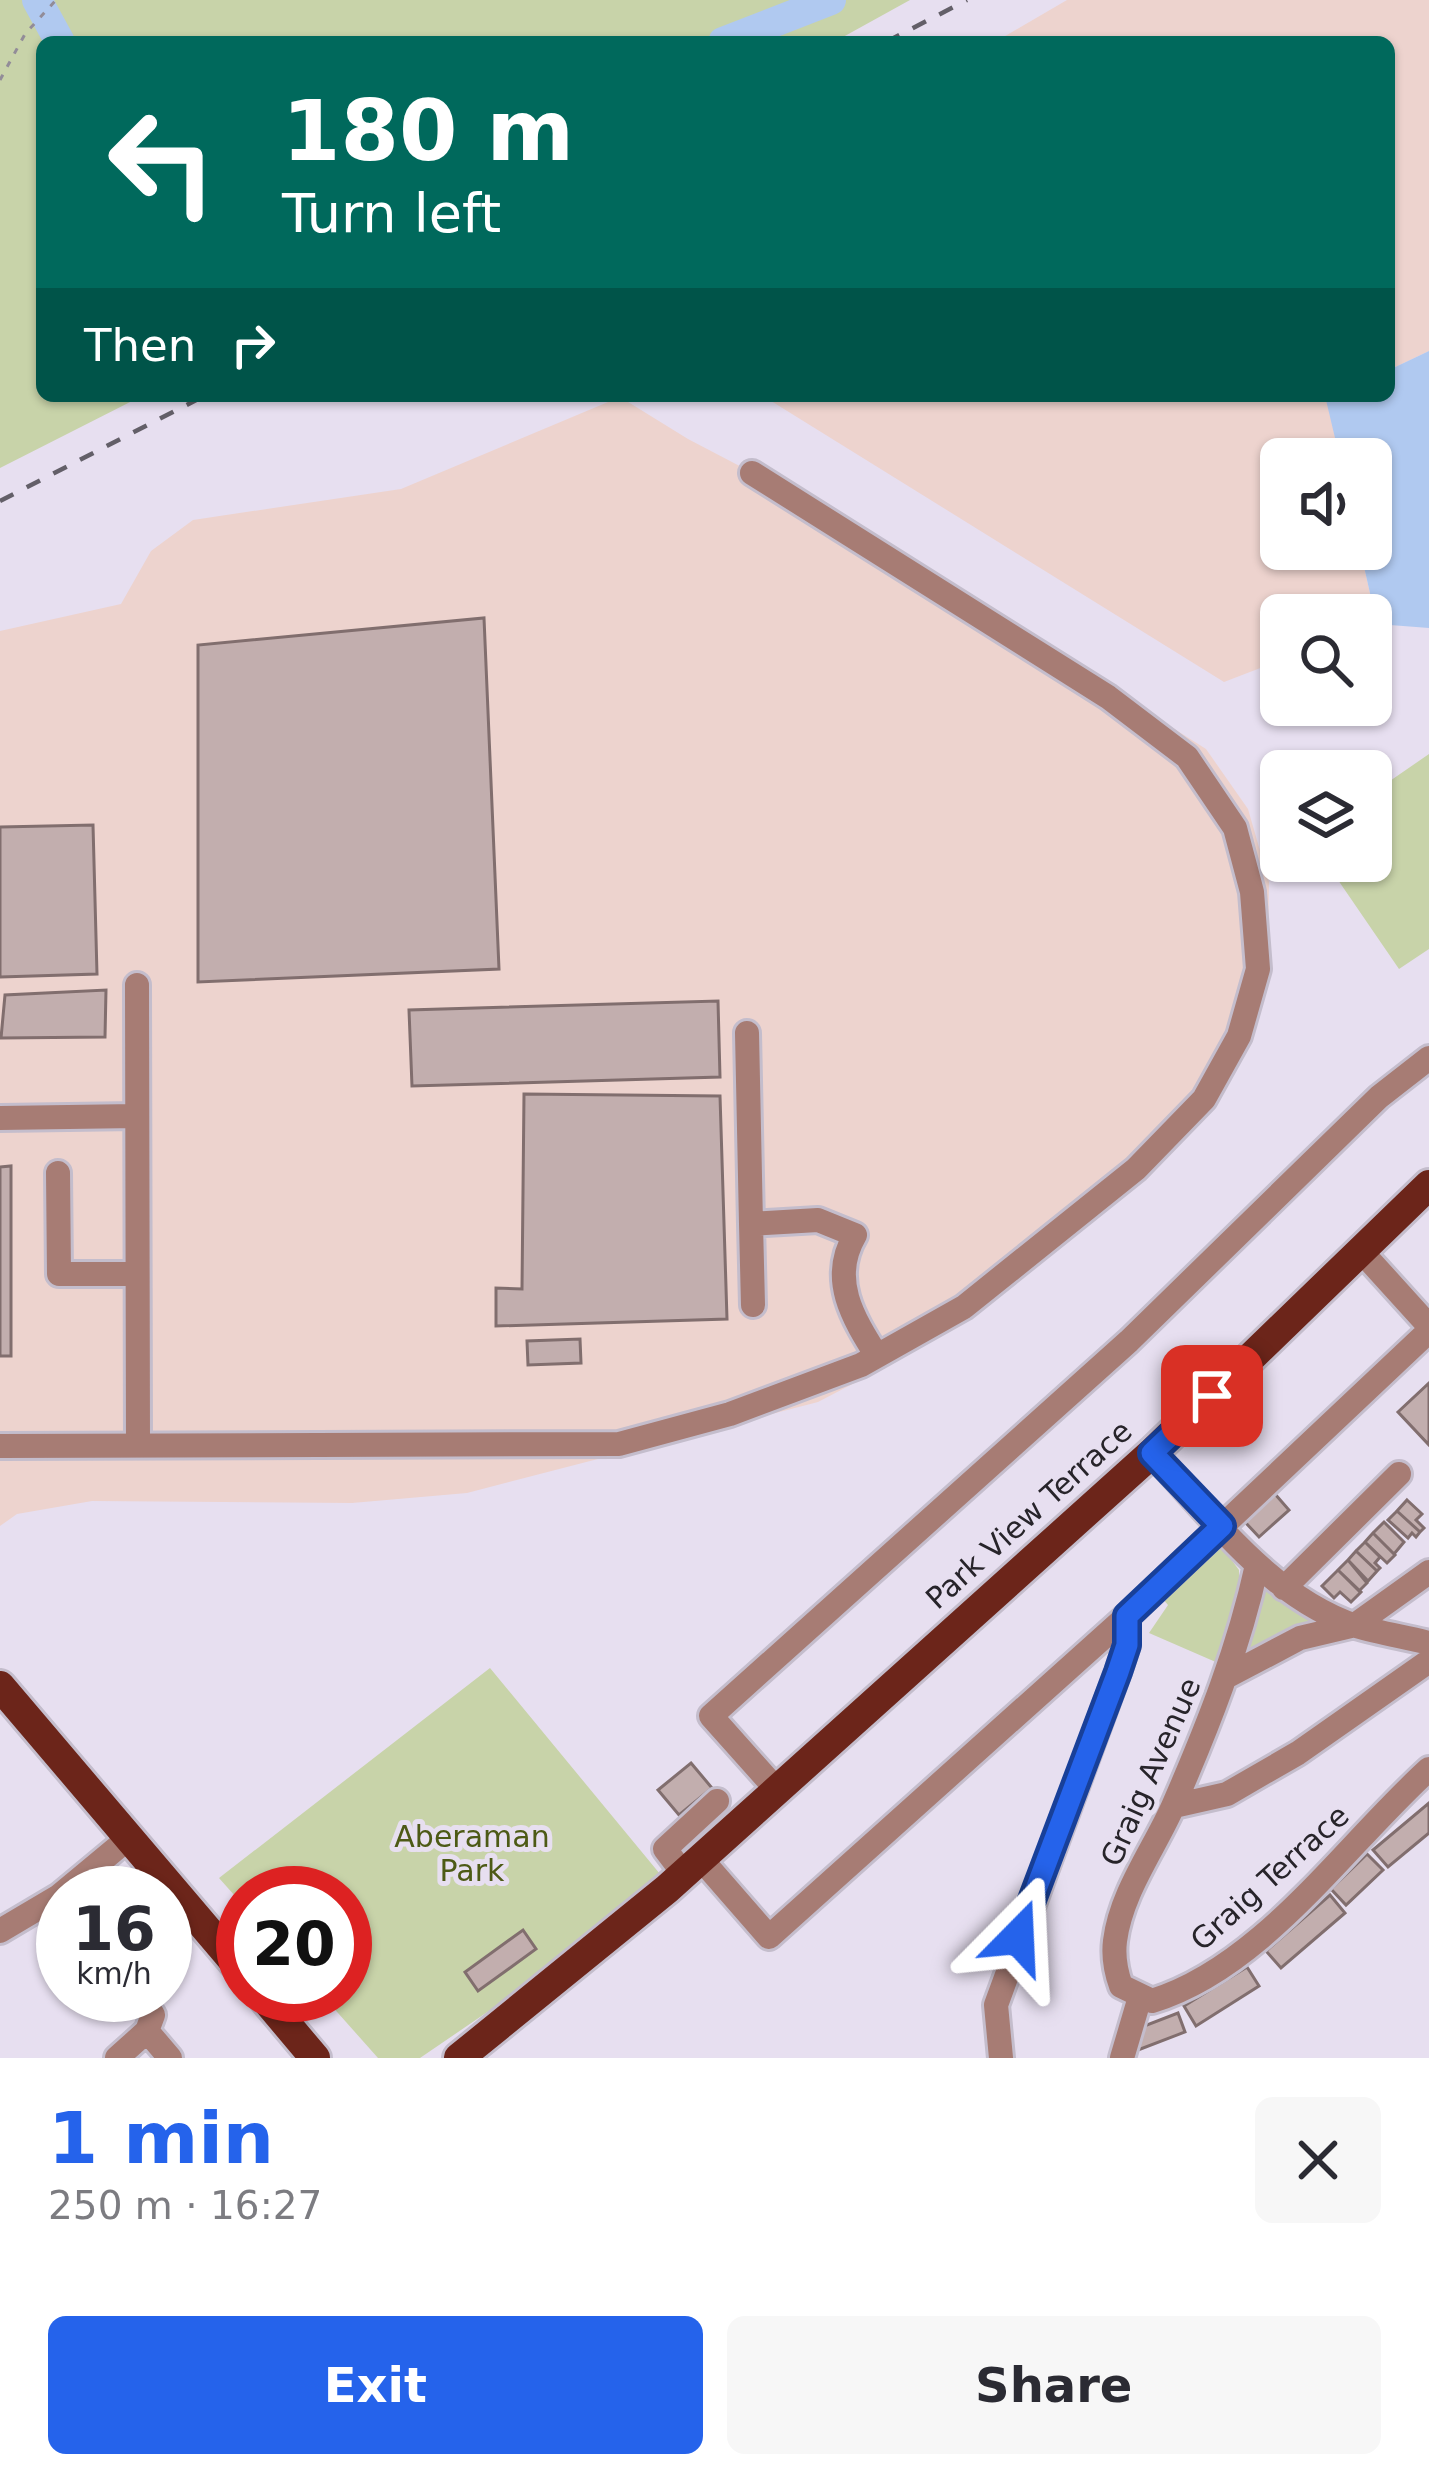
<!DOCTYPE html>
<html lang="en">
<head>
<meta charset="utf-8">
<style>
	:root { --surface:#fff; --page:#f7f7f7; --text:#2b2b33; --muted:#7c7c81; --accent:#2563eb }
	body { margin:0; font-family:"DejaVu Sans",sans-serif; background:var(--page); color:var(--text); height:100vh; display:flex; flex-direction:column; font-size:45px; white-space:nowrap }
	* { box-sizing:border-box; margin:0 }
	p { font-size:39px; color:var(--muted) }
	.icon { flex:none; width:66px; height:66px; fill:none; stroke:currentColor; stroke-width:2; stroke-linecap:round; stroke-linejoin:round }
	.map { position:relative; height:2058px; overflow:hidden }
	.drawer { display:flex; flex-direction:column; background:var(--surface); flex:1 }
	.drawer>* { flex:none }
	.banner { position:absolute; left:36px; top:36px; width:1359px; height:366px; border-radius:18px; box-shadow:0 3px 9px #0004; background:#00695c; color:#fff; overflow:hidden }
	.buttons { position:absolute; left:1260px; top:438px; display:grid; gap:24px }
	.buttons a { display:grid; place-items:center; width:132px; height:132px; border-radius:18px; background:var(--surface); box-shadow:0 3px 9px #0004; font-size:60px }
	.speed { position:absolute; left:36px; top:1866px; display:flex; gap:24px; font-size:60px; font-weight:700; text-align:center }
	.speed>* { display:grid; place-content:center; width:156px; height:156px; border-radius:50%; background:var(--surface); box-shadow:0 3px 9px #0004; line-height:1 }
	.speed small { font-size:30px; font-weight:400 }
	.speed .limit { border:18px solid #d22; background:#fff; color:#111 }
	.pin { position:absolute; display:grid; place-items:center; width:102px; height:102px; color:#fff; margin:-51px; border-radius:24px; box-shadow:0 6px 18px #0006 }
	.me { position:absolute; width:132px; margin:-66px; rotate:21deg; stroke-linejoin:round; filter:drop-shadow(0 0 9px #0008) }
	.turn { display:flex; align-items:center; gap:42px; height:252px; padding:0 48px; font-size:54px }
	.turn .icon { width:156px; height:156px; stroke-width:2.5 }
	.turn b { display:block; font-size:84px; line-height:102px }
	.then { display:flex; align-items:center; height:114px; padding:0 48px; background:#0003; gap:24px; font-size:45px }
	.round { display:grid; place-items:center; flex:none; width:126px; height:126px; border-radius:18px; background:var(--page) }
	.summary { display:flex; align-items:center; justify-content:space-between; height:204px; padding:0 48px }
	h1 { font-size:72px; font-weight:700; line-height:90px; color:var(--accent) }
	.action { display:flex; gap:24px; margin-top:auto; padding:24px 48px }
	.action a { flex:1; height:138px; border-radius:18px; background:var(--accent); color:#fff; font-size:48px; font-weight:700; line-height:138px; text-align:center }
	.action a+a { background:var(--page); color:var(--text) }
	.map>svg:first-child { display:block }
	.industrial { fill:#edd3ce }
	.green { fill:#c8d3a9 }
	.water { fill:#b0c9f0 }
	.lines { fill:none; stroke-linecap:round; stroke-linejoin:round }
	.river { stroke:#b0c9f0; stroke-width:30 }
	.building { fill:#c2aeae; stroke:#816e6e; stroke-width:3 }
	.minor-casing { stroke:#c4bdcc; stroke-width:30 }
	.major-casing { stroke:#c4bdcc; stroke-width:36 }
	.path { stroke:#928c98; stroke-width:3; stroke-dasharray:6 9; stroke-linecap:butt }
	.minor { stroke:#a77c74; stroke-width:24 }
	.major { stroke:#6c251a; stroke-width:30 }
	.rail { stroke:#635f68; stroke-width:4.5; stroke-dasharray:15 15; stroke-linecap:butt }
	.route-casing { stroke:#184099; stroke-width:30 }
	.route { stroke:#2563eb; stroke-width:21 }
	.labels { text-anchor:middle; stroke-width:10; stroke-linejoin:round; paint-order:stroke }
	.street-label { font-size:30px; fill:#27242a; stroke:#e7dff0 }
	.park-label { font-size:30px; fill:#4d5a16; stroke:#e7dff0 }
</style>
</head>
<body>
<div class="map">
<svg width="1429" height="2058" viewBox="0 0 1429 2058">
	<rect width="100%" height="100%" fill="#e7dff0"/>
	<!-- industrial -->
	<path class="industrial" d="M1067,0H1429V351L1389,370V42H995Z
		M763,396H1334L1327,400L1340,459H1281V549H1360L1377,624L1371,627V615H1281V660L1224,682Z
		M620,397L688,439L854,526L1206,749L1248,809L1269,882L1268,943L1251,1025L1219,1090L1051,1247L910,1354L818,1402L467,1493L352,1503L92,1501L17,1514L0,1526V631L121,604L151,551L193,520L401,489Z"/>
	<!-- green -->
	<path class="green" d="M0,0H910L834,42H42V396H142L0,468Z
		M1429,754V949L1399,969L1325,861H1371V794Z
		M1222,1547L1239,1570V1595L1218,1663L1149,1633L1168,1605L1162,1598Z
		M1270,1587L1321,1618L1319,1624L1250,1652L1248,1647L1266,1590Z
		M490,1668L660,1874L543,1974L420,2058H378L322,1995H345V1893H243V1905L219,1878Z"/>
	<!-- water -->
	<path class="water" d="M1429,351V628L1377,624L1360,549H1371V459H1340L1326,400L1334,396H1389V370Z"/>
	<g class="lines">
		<!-- river -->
		<path class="river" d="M37,0L60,42
			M723,42L831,0"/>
	</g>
	<!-- building -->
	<path class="building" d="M484,618L499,969L198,982V645Z
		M93,825L97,974L0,977V827Z
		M106,990L105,1037L1,1038L5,995Z
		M718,1001L720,1077L412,1086L409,1010Z
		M524,1094L720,1096L727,1319L496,1326V1288L522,1289Z
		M11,1166V1356H0V1167Z
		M580,1339L581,1363L528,1365L527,1341Z
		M1429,1383V1445L1398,1412Z
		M1275,1494L1289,1510L1259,1537L1245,1522Z
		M1407,1500L1422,1514L1416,1520L1424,1528L1420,1532L1397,1511Z
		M1397,1511L1420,1532L1416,1537L1412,1533L1408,1538L1388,1520Z
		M1384,1522L1404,1542L1394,1554L1373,1533Z
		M1373,1533L1395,1555L1387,1563L1365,1542Z
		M1365,1542L1380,1557L1375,1563L1380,1568L1377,1571L1356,1551Z
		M1356,1551L1377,1571L1368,1581L1348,1560Z
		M1348,1560L1367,1583L1359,1591L1338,1570Z
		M1338,1570L1361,1592L1351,1602L1340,1592L1334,1598L1322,1586Z
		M691,1763L712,1788L679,1815L658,1790Z
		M1429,1803V1833L1388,1867L1373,1850Z
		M1367,1854L1383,1870L1346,1905L1331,1889Z
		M1330,1895L1345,1913L1281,1968L1266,1951Z
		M523,1930L536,1949L478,1991L465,1972Z
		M1247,1967L1259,1986L1196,2026L1184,2006Z
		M1178,2013L1185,2032L1138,2050L1131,2031Z"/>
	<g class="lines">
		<defs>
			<path id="minor" d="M137,985L138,1444
				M747,1033L751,1224L818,1220L855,1235C829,1279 853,1318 877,1356
				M0,1118L136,1116
				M58,1173L59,1274H137
				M751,1224L753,1305
				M1361,1251L1429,1326
				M0,1446L619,1444L730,1414L861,1365L964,1307L1136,1169L1204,1099L1239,1036L1258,969L1252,892L1235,828L1187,757L1108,697L752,473
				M1152,1453C1213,1517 1270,1597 1356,1626C1380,1633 1405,1637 1429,1643
				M1257,1565C1239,1648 1208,1726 1174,1804C1155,1848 1121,1892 1115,1941C1113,1957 1116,1972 1121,1986L1152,2001C1263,1967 1345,1845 1429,1769
				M1284,1588L1399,1474
				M1226,1677L1300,1638L1355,1625L1429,1572
				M777,1790L711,1716L1129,1341L1379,1097L1429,1058
				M1174,1806L1227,1794L1298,1753L1429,1661
				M701,1859L769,1937L1127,1616L1429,1331
				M684,1874L665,1849L717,1801
				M0,1931L59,1896L130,1837
				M147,2006L153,2015L147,2031
				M117,2058L147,2031L170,2058
				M1001,2058L996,2005L1118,1672L1127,1645V1616
				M1122,2058L1140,1997"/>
			<path id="major" d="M0,1686L243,1972
				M262,1995L315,2058
				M459,2058L667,1889L1152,1453L1429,1185"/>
		</defs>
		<!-- minor casing -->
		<use href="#minor" class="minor-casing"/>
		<!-- major casing -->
		<use href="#major" class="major-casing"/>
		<!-- path -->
		<path class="path" d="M0,80L25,34L56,0"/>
		<!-- minor -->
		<use href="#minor" class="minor"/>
		<!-- major -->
		<use href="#major" class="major"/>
		<!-- rail -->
		<path class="rail" d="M886,42L967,0
			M0,501L204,396"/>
	</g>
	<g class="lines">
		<defs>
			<path id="route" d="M1018,1937L1118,1672L1127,1645V1616L1222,1526L1152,1453L1212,1396"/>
		</defs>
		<!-- route casing -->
		<use href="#route" class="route-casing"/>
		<!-- route -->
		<use href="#route" class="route"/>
	</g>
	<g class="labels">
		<!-- street labels -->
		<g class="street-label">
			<text transform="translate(1029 1515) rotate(-42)" y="10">Park View Terrace</text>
			<text transform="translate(1151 1772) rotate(-66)" y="10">Graig Avenue</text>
			<text transform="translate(1270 1878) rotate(-42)" y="10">Graig Terrace</text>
		</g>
		<!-- park labels -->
		<g class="park-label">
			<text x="472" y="1847">Aberaman<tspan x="472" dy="34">Park</tspan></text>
		</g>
	</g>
</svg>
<div class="buttons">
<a><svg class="icon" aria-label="sound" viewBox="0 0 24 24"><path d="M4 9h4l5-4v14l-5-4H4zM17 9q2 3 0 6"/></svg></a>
<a><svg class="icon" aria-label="search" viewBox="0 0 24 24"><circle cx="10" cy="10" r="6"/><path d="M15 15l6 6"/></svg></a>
<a><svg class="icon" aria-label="layers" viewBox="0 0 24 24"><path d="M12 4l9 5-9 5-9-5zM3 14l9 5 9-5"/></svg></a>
</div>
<div class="speed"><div>16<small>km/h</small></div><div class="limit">20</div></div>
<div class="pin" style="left:1212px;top:1396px;background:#d93025"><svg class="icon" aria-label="arrive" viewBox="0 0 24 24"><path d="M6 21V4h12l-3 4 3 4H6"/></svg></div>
<svg class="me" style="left:1018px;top:1937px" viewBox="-20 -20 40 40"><path d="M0-17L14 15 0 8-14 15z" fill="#2563eb" stroke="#fff" stroke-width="4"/></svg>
<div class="banner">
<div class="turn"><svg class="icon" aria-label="left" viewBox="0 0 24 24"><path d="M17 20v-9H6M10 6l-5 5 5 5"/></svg><div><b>180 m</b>Turn left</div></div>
<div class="then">Then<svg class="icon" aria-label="right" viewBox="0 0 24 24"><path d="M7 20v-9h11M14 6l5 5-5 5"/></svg></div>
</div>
</div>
<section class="drawer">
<div class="summary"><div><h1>1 min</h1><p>250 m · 16:27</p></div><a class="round"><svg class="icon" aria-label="close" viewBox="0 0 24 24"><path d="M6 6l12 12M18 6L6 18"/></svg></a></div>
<div class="action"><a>Exit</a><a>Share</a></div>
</section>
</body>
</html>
